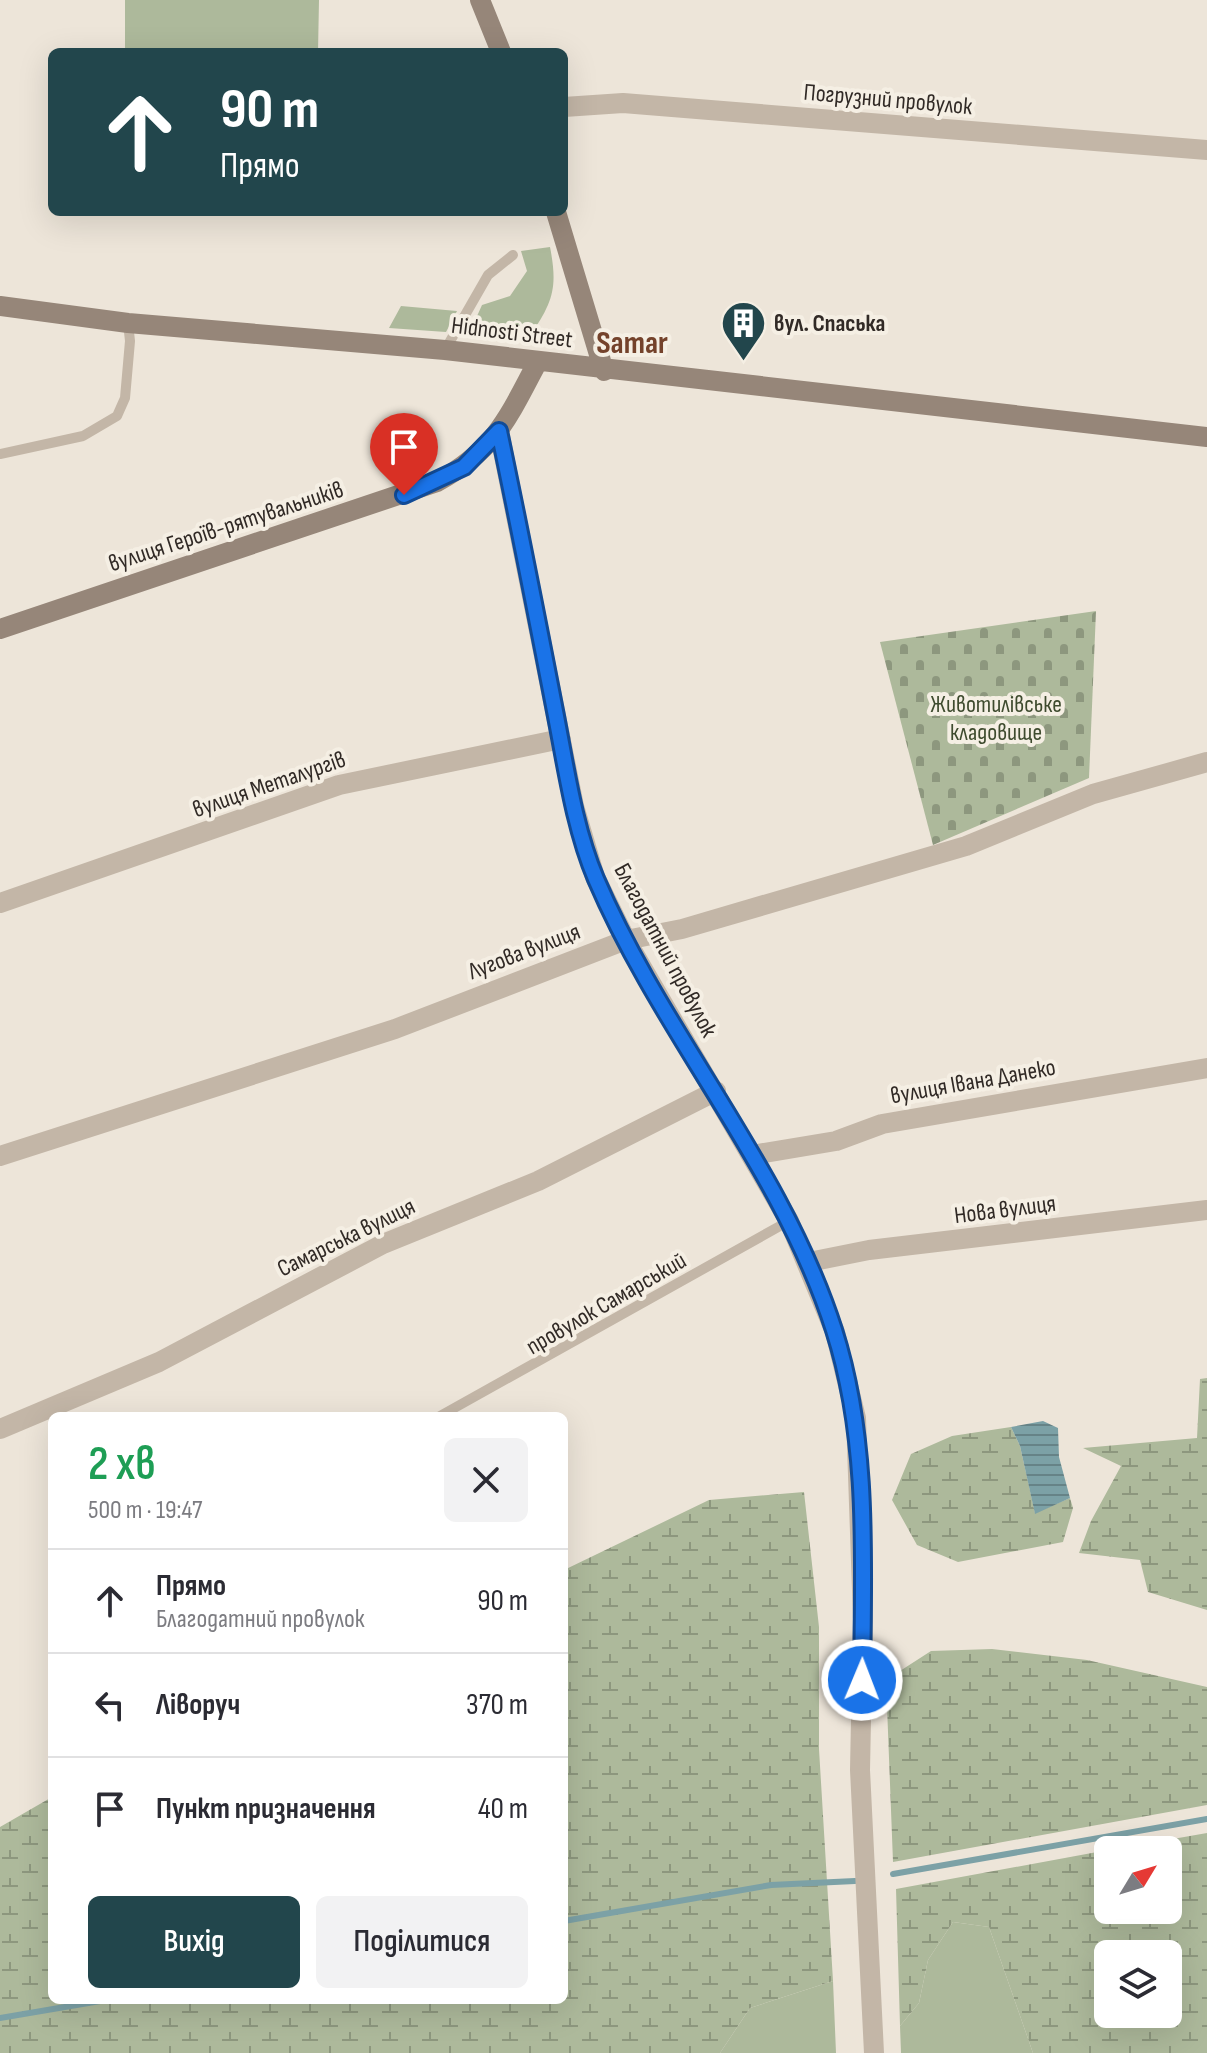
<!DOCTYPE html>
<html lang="uk">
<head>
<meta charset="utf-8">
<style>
	:root { --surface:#fff; --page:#f2f2f3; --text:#2b2b33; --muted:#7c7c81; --line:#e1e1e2; --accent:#22464c }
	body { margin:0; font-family:"Sofia Sans Condensed",sans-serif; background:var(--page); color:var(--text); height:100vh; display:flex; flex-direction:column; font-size:30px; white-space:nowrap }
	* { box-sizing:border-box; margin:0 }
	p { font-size:26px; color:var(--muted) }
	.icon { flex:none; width:44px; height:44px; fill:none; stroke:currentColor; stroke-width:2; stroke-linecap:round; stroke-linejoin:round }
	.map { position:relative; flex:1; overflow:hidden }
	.drawer { position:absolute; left:48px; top:1412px; width:520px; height:592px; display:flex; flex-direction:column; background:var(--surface); border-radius:12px; box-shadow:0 8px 32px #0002 }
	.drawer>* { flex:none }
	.guide { position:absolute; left:48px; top:48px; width:520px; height:168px; border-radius:12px; box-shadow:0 8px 32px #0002; background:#22464c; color:#fff; overflow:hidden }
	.needle { width:52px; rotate:52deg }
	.tools { position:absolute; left:1094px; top:1836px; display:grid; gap:16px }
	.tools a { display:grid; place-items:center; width:88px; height:88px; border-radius:12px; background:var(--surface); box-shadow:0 8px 32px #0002; font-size:40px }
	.pin { position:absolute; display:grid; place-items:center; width:68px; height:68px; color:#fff; margin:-82px -34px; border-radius:50% 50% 50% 0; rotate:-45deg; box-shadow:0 0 8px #0007 }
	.pin .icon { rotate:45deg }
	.me { position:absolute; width:88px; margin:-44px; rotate:1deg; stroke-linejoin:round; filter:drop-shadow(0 0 6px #0008) }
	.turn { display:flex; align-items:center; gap:28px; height:168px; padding:0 40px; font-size:36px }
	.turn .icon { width:104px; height:104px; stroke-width:2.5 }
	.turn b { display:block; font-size:56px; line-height:68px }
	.round { display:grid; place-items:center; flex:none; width:84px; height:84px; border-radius:12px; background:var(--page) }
	.summary { display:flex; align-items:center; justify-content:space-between; height:136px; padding:0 40px }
	h1 { font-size:48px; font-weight:600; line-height:60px; color:#1e9e55 }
	.action { display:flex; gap:16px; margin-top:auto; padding:16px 40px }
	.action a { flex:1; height:92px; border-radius:12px; background:var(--accent); color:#fff; font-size:32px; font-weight:600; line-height:92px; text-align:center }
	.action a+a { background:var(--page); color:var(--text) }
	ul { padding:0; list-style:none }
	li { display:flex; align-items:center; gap:24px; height:104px; padding:0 40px; border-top:2px solid var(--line) }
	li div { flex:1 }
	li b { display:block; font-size:30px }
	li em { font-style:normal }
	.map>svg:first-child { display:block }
	.grass { fill:#adb99b }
	.wetland { fill:url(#wetland-marsh); fill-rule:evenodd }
	.cemetery { fill:url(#cemetery-stones) }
	.water { fill:url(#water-rules) }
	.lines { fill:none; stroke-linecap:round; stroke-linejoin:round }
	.stream { stroke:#7ca1a6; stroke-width:6 }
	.lane { stroke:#c3b6a7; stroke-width:10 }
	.street { stroke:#c3b6a7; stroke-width:20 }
	.secondary { stroke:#968679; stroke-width:20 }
	.route-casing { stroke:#114b97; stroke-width:20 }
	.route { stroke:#1a73e8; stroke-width:14 }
	.labels { text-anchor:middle; stroke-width:8; stroke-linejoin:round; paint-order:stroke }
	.street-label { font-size:24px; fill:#312a26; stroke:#f5efe4 }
	.poi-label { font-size:24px; font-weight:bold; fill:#312a26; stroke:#f5efe4; text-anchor:start }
	.park-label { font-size:24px; fill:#3e4b2e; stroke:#f5efe4 }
	.district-label { font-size:32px; font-weight:bold; fill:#74422b; stroke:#f5efe4 }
</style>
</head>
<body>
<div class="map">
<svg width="1207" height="2053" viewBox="0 0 1207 2053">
	<defs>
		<pattern id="wetland-marsh" width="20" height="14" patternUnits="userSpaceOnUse" patternTransform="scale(2)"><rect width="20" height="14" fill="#adb99b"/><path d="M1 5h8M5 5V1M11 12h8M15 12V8" fill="none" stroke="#8d977e"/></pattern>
		<pattern id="cemetery-stones" width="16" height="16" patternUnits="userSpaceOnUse" patternTransform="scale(2)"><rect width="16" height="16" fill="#adb99b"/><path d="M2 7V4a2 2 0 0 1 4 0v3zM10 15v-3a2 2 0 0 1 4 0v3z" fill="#8d977e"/></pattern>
		<pattern id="water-rules" width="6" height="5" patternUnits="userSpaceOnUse" patternTransform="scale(2)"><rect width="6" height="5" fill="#7ca1a6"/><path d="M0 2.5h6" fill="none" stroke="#668387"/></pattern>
	</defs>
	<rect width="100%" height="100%" fill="#ede5d9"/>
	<!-- grass -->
	<path class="grass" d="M125,0H319L318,52H125Z
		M550,247C558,288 553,302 530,336L469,334L482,305L510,296L527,271L521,251Z
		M401,306L457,311L446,332L389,328Z
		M953,1922L989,1927L1033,2053H901L900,2026L919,2003L928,1960Z
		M833,1981L836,2053H720L750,2008Z"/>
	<!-- wetland -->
	<path class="wetland" d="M1207,1378V1610L1148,1592L1140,1560L1079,1553L1091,1521L1121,1466L1083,1448L1197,1438L1200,1379Z
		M1011,1427L1020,1446L1035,1513L1070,1498L1073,1508L1063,1542L958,1562L917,1545L892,1500L911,1454L952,1436Z
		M804,1492L819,1627V1749L833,1981L750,2008L720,2053H0V1827L52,1797V2000H564V1570L709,1500Z
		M992,1649L1087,1660L1207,1687V1805L893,1862L886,1680L931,1651Z
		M1207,1833V2053H1033L989,1927L953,1922L928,1960L919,2003L900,2026L896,1889L1108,1850V1910H1168V1850H1110ZM1168,1954V2014H1108V1954Z"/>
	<!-- cemetery -->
	<path class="cemetery" d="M1096,611L1089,778L933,845L880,642Z"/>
	<!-- water -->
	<path class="water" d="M1043,1421L1058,1428L1059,1457L1070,1498L1035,1514L1020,1446L1011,1427Z"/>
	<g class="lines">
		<!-- stream -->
		<path class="stream" d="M893,1874L1207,1819
			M564,1921L771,1885L855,1881
			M0,2018L106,2000"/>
		<!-- lane -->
		<path class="lane" d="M445,350L488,275L513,255
			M0,454L83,436L117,416L125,398L130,341L128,323
			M440,1416L789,1221"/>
		<!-- street -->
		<path class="street" d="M564,107L623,103L1207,150
			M499,431L574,806L595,877L626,940L789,1221L835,1332L856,1418L863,1619L860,1770L874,2053
			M0,903L339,785L561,739
			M752,1155L836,1141L882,1124L1207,1068
			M0,1156L395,1029L626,940L682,929L966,846L1093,794L1207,762
			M809,1262L869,1250L1207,1210
			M0,1429L159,1362L383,1244L538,1181L716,1091"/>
		<!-- secondary -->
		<path class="secondary" d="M480,0L501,52
			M556,212L604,371
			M0,306L128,323L445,350L1207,437
			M0,629L437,482C495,450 508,418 538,361"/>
	</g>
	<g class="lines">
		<defs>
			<path id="route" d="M404,495L464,467L499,431C519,525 537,618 555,711C566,767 574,827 596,879C663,1036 782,1167 834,1330C870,1442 863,1564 862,1680"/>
		</defs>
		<!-- route casing -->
		<use href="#route" class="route-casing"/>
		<!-- route -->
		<use href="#route" class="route"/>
	</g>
	<!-- icons -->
	<defs>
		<symbol id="building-pin" viewBox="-11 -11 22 30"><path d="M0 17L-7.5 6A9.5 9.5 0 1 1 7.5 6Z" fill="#22464c" stroke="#f5efe4"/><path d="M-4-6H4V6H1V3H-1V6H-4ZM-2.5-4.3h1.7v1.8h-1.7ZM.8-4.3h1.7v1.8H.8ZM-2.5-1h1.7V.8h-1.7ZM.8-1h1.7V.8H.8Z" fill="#fff"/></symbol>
	</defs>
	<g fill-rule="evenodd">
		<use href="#building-pin" x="718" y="298" width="51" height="69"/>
	</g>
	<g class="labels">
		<!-- street labels -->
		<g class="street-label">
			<text transform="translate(888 99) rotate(5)" y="8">Погрузний провулок</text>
			<text transform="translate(512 332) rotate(7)" y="8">Hidnosti Street</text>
			<text transform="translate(226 526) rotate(-18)" y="8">вулиця Героїв-рятувальників</text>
			<text transform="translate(269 784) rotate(-19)" y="8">вулиця Металургів</text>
			<text transform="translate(666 950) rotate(62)" y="8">Благодатний провулок</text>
			<text transform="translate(524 951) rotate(-21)" y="8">Лугова вулиця</text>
			<text transform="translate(973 1081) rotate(-10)" y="8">вулиця Івана Данеко</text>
			<text transform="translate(1005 1209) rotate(-7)" y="8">Нова вулиця</text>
			<text transform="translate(346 1237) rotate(-26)" y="8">Самарська вулиця</text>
			<text transform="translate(606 1303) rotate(-30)" y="8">провулок Самарський</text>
		</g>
		<!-- poi labels -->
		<g class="poi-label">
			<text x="774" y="331">вул. Спаська</text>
		</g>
		<!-- park labels -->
		<g class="park-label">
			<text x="996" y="712">Животилівське<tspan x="996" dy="28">кладовище</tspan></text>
		</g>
		<!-- district labels -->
		<g class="district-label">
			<text x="632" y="353">Samar</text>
		</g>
	</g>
</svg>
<div class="tools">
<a><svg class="needle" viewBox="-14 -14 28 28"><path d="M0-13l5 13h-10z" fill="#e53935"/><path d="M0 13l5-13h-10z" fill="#7c7c81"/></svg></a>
<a><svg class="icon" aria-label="layers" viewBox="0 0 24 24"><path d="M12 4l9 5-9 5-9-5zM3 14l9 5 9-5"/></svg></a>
</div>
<div class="pin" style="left:404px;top:495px;background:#d93025"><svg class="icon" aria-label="arrive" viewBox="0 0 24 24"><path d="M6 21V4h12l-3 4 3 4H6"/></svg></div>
<svg class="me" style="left:862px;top:1680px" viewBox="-20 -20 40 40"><circle r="17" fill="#1a73e8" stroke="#fff" stroke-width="3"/><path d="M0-11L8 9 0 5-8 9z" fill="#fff"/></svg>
<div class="guide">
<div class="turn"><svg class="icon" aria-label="ahead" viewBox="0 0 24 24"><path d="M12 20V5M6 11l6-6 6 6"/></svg><div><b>90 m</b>Прямо</div></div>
</div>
<section class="drawer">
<div class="summary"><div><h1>2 хв</h1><p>500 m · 19:47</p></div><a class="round"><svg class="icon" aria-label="close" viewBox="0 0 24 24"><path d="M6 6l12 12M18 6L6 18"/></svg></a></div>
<ul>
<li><svg class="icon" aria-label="ahead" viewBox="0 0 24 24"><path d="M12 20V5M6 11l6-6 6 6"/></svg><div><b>Прямо</b><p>Благодатний провулок</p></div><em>90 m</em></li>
<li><svg class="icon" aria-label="left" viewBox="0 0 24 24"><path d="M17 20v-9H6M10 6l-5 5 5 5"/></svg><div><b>Ліворуч</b></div><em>370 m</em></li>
<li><svg class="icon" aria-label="arrive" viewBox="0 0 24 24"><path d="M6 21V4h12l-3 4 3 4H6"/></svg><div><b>Пункт призначення</b></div><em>40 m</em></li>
</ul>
<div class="action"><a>Вихід</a><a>Поділитися</a></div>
</section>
</div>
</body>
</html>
